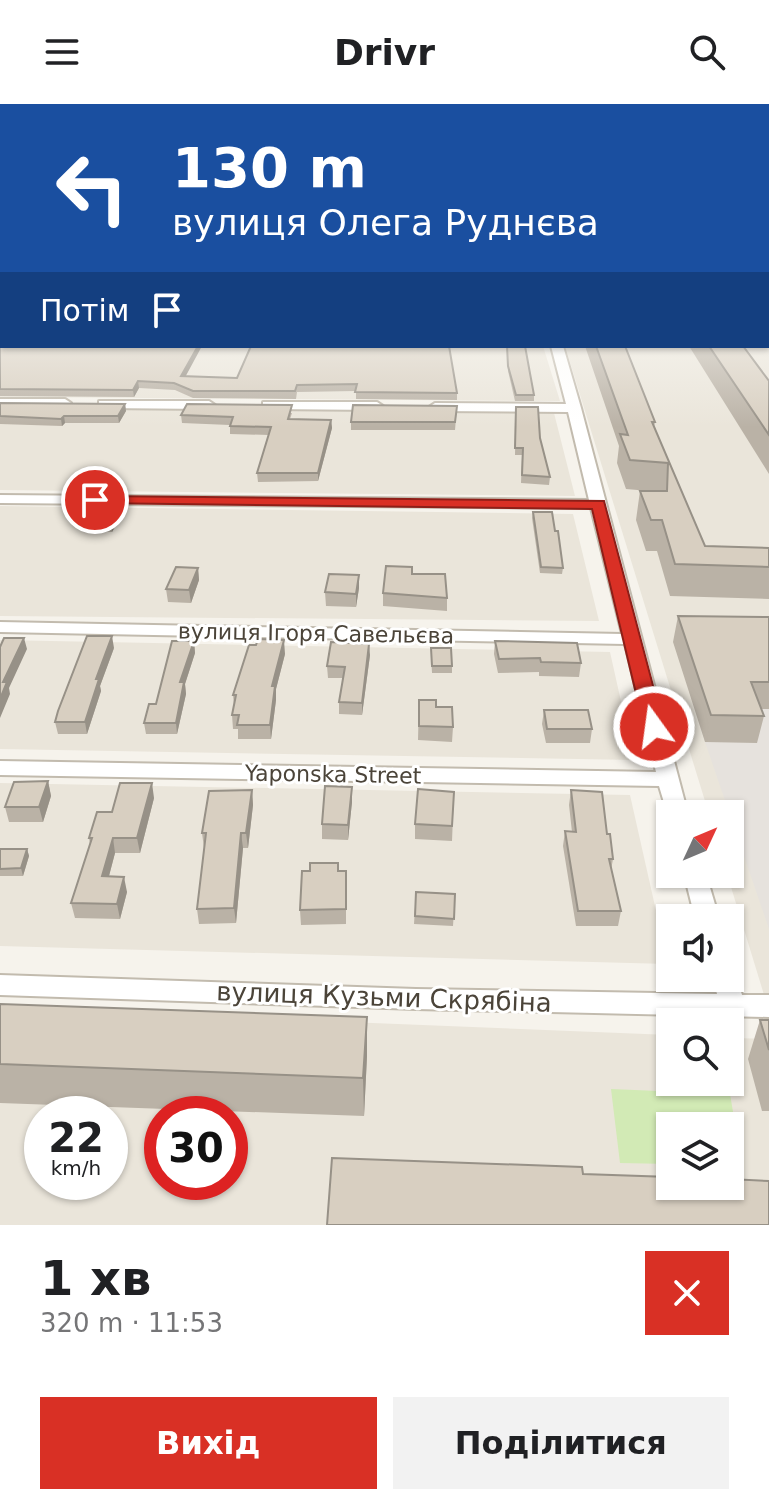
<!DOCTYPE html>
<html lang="uk">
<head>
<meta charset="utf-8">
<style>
	:root { --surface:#fff; --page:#f2f2f2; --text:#202124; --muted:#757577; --accent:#d93025 }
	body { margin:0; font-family:"DejaVu Sans",sans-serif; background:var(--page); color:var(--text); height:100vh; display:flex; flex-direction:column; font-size:30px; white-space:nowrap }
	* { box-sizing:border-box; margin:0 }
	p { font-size:26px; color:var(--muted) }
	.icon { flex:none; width:44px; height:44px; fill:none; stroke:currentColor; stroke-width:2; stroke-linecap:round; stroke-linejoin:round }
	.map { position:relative; height:1121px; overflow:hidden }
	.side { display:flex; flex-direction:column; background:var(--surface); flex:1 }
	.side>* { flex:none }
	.banner { position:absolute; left:0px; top:0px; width:770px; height:244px; box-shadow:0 2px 6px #0004; background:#1a4fa0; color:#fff; overflow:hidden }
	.needle { width:52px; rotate:46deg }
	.fabs { position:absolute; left:656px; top:696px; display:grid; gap:16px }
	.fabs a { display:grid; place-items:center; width:88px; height:88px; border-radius:0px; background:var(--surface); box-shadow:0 2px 6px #0004; font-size:40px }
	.speed { position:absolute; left:24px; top:992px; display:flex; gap:16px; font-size:40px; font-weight:700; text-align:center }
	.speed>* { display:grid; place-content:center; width:104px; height:104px; border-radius:50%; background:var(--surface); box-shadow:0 2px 6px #0004; line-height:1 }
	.speed small { font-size:20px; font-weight:400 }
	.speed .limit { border:12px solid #d22; background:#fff; color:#111 }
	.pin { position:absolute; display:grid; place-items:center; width:68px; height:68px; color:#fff; margin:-34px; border:4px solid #fff; border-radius:50%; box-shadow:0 2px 8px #0007 }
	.me { position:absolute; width:88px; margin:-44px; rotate:346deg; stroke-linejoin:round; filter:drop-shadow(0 0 6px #0008) }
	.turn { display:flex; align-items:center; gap:28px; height:168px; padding:0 40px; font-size:36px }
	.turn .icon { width:104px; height:104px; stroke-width:2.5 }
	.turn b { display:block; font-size:56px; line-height:68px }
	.then { display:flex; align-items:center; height:76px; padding:0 40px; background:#0003; gap:16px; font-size:30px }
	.round { display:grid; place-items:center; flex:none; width:84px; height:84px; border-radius:0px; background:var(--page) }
	.headline { display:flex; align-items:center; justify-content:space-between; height:136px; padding:0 40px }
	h1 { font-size:48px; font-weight:800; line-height:60px }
	.cta { display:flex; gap:16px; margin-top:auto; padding:16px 40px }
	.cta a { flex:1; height:92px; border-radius:0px; background:var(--accent); color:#fff; font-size:32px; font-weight:800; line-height:92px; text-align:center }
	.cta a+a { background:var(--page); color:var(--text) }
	header { display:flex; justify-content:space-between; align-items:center; height:104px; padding:0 40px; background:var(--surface); font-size:36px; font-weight:800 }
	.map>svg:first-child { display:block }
	.residential { fill:#eae5da; fill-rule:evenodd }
	.industrial { fill:#e6e2dd }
	.green { fill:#d2eab5 }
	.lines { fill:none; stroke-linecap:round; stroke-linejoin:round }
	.street-casing { stroke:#c2bbae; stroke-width:4 }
	.secondary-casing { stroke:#d6c79b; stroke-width:4 }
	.street { fill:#fff; fill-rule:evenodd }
	.secondary { fill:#fff3cd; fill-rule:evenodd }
	.wall { fill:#bab2a6 }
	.shaded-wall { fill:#979187 }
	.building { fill:#d8cfc1; stroke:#979187; stroke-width:2 }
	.route { fill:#d93025; stroke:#8d1f18; stroke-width:2 }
	.labels { text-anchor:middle; stroke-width:6; stroke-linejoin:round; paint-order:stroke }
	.street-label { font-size:22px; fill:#4b4439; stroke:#fff }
	.near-street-label { font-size:26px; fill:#4b4439; stroke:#fff }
</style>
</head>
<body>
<header><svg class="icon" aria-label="menu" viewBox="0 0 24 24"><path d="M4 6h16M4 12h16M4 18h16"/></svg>Drivr<svg class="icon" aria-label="search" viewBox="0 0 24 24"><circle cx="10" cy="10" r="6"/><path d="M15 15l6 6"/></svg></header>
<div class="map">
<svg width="769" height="1121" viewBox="0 0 769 1121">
	<rect width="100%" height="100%" fill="#f6f3ec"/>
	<!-- residential -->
	<path class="residential" d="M0,228L2,242H543L560,297L0,293Z
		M769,230V907L727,770H730V710H709L565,242H768Z
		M0,302L554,309L575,392L0,386Z
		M0,402L573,410L599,517L0,512Z
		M0,536L610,548L634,656L0,645Z
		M0,679L630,691L668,860L0,842Z
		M0,904L670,931V978H730V934L769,935V1121H0ZM42,1010H110V1078H42ZM162,1010H230V1078H162ZM670,1022H730V1082H670Z"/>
	<!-- industrial -->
	<path class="industrial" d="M687,581L769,583V825L705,638Z"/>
	<!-- green -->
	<path class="green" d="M611,985L730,990L742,1061L730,1060V1022H670V1060L620,1059Z"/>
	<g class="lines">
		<defs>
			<path id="street" d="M551,242H563L581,304L688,710H670L669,715L659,682L0,671V657L656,668L625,540L0,528V518L622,530L591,404L0,399V391L589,396L568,308L435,307L429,303L435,299L566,300Z
				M0,295H65L71,299L65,303H0Z
				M99,297H209L215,301L209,305L103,304L99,303Z
				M263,298H377L383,302L377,306L267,305L263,304Z
				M684,770H706L719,814H695Z
				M730,866L737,874L742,891H769V913L416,905L0,891V871L416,885L717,890L713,874H730Z"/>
			<path id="secondary" d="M0,217H2V227H0Z
				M768,222H769V232H768Z"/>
		</defs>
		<!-- street casing -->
		<use href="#street" class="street-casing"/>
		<!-- secondary casing -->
		<use href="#secondary" class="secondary-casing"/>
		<!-- street -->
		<use href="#street" class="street"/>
		<!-- secondary -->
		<use href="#secondary" class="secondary"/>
	</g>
	<!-- wall -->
	<path class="wall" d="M0,230L186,272L237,274L251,242L457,289V296L356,295V287L297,288L296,295L193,294L175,286L139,284L134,293L0,292Z
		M507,242L534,291V297H515L508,267Z
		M585,242H625L655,318L654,323L705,442L769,444V495L670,492L657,447H646L636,416L640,387H649L626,385L617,359L619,342Z
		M689,242H743L769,277V370Z
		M0,299L125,300L126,307L119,319H65L62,322L0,320Z
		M457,302L455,326H351V318Z
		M516,303L550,373L549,381L521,379L522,351H515Z
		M292,309L290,315L331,316L332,324L318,377L258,378L257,369L269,331L230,330V321L182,319L181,311Z
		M533,408L563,464L562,470L540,469L532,414Z
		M122,411L112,428L86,427L84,415Z
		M198,464L199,476L191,499L168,498L166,485Z
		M412,470L447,494V507L383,502V489Z
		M359,471V484L356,503L326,502L325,488Z
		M678,512L769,513V605H761L764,612L757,639L705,638L673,538Z
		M194,537L195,549L185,580L186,590L177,630H146L144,619Z
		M495,537L581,559L579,573L539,572V568L498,569L494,550Z
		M114,544L100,582L101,587L87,630H58L55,618Z
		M285,550L276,585V596L271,635H238V625H233L232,611L234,601L233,591Z
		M370,551L362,611L339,610V598L343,574H328L327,562Z
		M431,551L452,562V569H432Z
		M419,596L453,623L452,638L418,636Z
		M544,606L592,625L590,639H546L542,620Z
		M48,677L51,692L43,718H9L5,703Z
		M352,683V698L348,736L322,735V720Z
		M252,686L253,701L248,744H243L236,819L199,820L197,805L204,744L202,729Z
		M571,686L607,730L613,755L611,766L621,807L618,822H576L563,742L565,727L572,728L569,701Z
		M454,688L452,737L415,735V720Z
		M154,694L140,749H115L109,772L127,788L120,815L75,814L71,799L90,740L89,734L112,708Z
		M0,745H27L29,752L23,772H0Z
		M338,767L346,782V820L301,821L300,806Z
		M416,788L455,790L453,822L414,820Z
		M0,900L367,913V952L364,1012L0,999Z
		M760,916H769V1007H762L748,955Z"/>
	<!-- shaded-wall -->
	<path class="shaded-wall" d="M198,242H202L182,279L181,272Z
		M138,277L139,284L134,293L133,286Z
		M125,300L126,307L119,319L118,312Z
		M64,312L65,319L62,322L61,315Z
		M331,316L332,324L318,377V369Z
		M120,399L122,411L112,428L110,416Z
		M198,464L199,476L191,499L189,486Z
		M359,471V484L356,503V490Z
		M112,532L114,544L100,582L101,587L87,630L85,618L96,575Z
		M24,534L27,545L9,584L10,590L0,614V595L3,578Z
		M284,536L285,550L276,585V596L271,635L270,621L272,582Z
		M194,537L195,549L185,580L186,590L177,630L176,619L180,578Z
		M369,540L370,551L362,611V599Z
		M48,677L51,692L43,718L39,703Z
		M152,679L154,694L140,749L137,734Z
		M352,683V698L348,736V721Z
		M252,686L253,701L248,744L246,729Z
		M241,729L243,744L236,819L234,804Z
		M113,734L115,749L105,787L102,772Z
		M27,745L29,752L23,772L21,764Z
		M124,773L127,788L120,815L117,800Z
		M367,913V952L364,1012L363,974Z"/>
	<!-- building -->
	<path class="building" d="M0,166H2V195H0Z
		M0,230H2V242L177,243L178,242H198L181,272L237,274L251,242H449L457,289L355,288L357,280L297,281L295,287H193L174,279L138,277L133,286L0,285Z
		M507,242H525L534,291H516L508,262Z
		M596,242H625L655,318H652L705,442L769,444V463L675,460L662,416H651L640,387H667L668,359L630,356L620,330L628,331Z
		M709,242H743L769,277V331Z
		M0,299L125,300L118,312H64L61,315L0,312Z
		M187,300L292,301L288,315L331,316L318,369H257L271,323L230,322L233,313L181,311Z
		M353,301L457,302L455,318H351Z
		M516,303H538L540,334L550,373L522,371L523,344H515Z
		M94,398L120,399L110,416L84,415Z
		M533,408H552L555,427H558L563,464L541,463Z
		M386,462L412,463V470H445L447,494L383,489Z
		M176,463L198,464L189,486L166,485Z
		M329,470L359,471L356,490L325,488Z
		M678,512L769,513V578H751L764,612L711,611Z
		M87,532H112L96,575H99L85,618H55L58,607Z
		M4,534H24L3,578H7L0,595V543Z
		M258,535L284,536L272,582H275L270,621H237L239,611H232L236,591H233L249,541H256Z
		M172,537H194L180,578H184L176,619H144L149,600H156Z
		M495,537L577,539L581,559L541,558L540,554L499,555Z
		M331,538L369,540L362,599L339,598L345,563L327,562Z
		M431,544H451L452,562H432Z
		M419,596H436V603H452L453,623L419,622Z
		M544,606H588L592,625H547Z
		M48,677L39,703H5L14,678Z
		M120,679H152L137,734H113L102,772L124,773L117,800L71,799L92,734H89L97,708H112Z
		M325,682L352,683L348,721L322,720Z
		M418,685L454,688L452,722L415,720Z
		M252,686L246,729H241L234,804L197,805L206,729H202L209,687Z
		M571,686L602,688L607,730H610L613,755H609L621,807H578L565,727L576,728Z
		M0,745H27L21,764L0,765Z
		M310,759H338V767H346V805L300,806L302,767H310Z
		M416,788L455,790L454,815L415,812Z
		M0,900L367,913L363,974L0,960Z
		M760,916H769V946Z
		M332,1054L582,1063L583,1070L670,1073V1082H730V1075L769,1077V1121H327Z"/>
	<!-- sky -->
	<linearGradient id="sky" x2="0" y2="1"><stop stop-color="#8fc1ec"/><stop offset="0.51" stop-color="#fbfaf6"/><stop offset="1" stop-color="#fbfaf6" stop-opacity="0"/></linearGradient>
	<rect width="769" height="323" fill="url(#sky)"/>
	<!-- route -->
	<path class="route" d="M95,392L604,397L664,623L654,629L644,623L592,405L89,399L87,396Z"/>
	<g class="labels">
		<!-- street labels -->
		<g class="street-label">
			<text transform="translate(316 529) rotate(1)" y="8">вулиця Ігоря Савельєва</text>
			<text transform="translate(333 670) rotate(1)" y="8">Yaponska Street</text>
		</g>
		<!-- near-street labels -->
		<g class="near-street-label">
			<text transform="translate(384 893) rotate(2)" y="9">вулиця Кузьми Скрябіна</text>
		</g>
	</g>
</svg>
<div class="fabs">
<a><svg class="needle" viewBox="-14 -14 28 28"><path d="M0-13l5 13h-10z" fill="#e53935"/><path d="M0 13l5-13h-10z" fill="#757577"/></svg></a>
<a><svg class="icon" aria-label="sound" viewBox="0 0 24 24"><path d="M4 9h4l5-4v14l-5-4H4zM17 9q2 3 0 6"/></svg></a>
<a><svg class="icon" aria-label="search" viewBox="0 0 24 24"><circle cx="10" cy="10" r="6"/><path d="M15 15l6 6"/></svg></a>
<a><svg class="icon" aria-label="layers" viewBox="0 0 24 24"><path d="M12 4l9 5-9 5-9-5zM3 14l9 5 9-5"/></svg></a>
</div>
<div class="speed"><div>22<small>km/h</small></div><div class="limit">30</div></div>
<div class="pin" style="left:95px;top:396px;background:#d93025"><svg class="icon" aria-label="arrive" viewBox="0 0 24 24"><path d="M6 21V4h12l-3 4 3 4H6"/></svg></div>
<svg class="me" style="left:654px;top:623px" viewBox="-20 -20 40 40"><circle r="17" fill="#d93025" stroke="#fff" stroke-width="3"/><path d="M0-11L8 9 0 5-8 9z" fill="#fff"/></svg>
<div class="banner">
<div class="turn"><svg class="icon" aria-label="left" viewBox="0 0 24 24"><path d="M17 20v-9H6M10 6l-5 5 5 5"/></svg><div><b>130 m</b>вулиця Олега Руднєва</div></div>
<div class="then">Потім<svg class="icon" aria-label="arrive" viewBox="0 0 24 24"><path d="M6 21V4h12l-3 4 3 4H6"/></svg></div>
</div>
</div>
<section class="side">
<div class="headline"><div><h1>1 хв</h1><p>320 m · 11:53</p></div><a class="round" style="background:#d93025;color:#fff"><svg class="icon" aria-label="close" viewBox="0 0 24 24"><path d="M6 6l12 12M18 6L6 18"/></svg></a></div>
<div class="cta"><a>Вихід</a><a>Поділитися</a></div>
</section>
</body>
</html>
